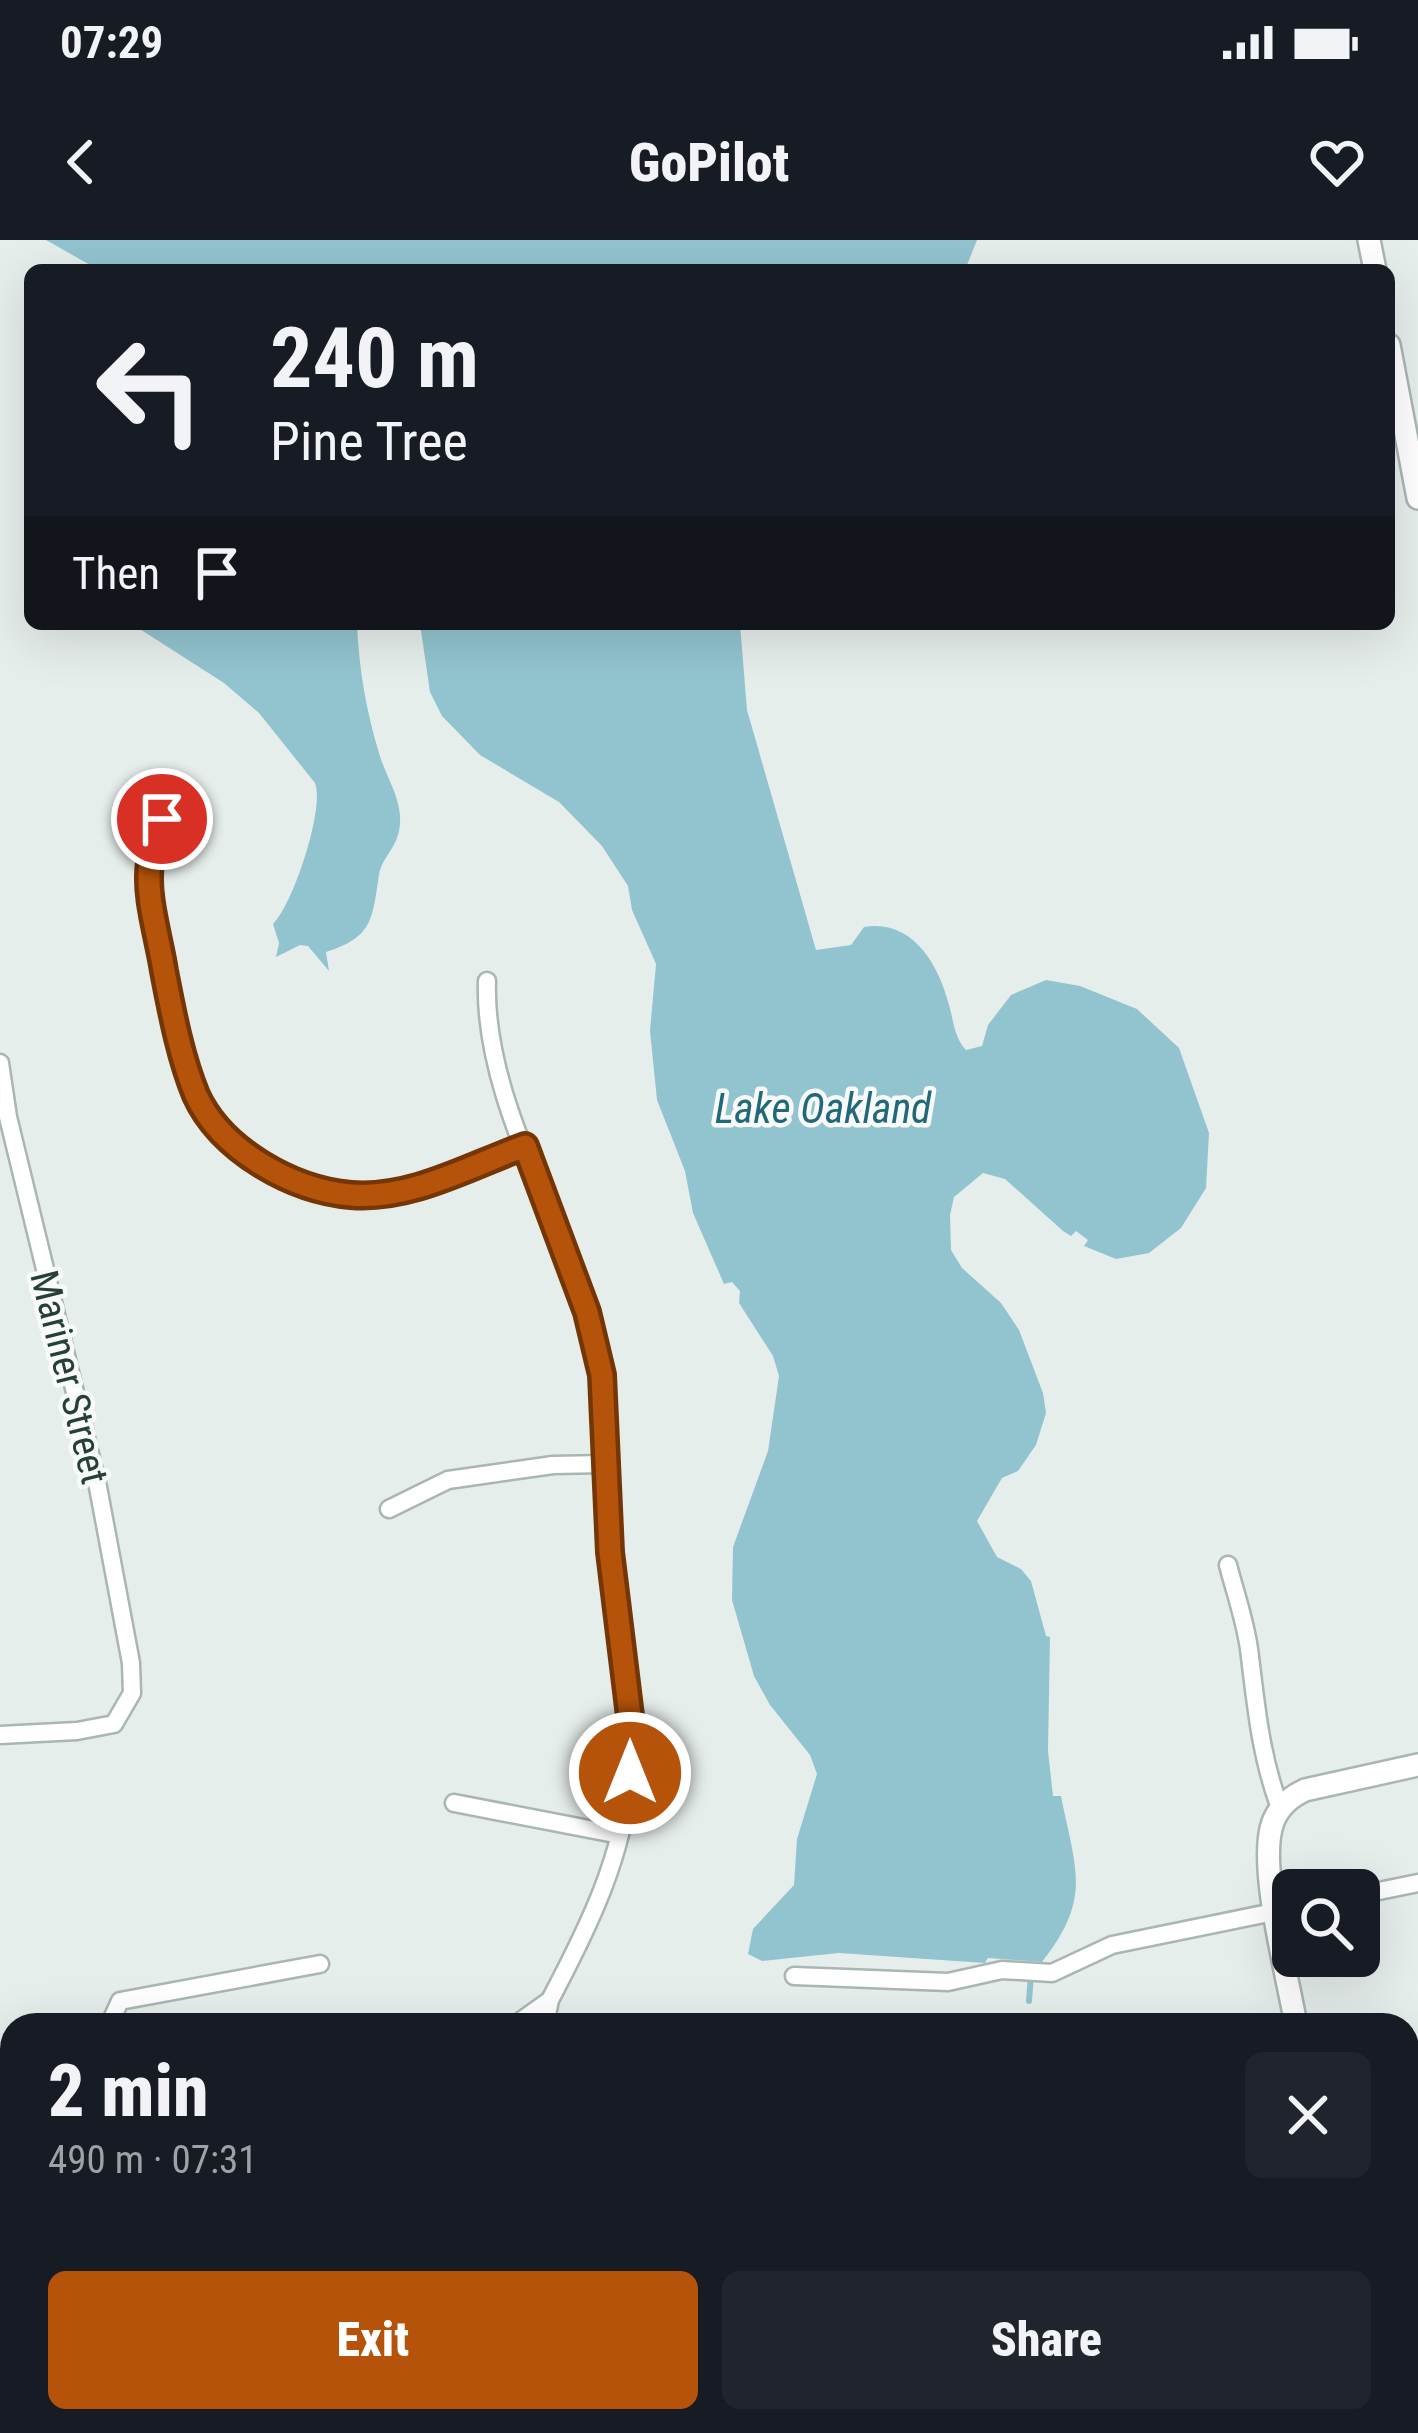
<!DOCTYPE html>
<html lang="en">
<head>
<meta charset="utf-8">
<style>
	:root { --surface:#171b24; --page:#20242c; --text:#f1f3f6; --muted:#9ea1a6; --accent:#b45309 }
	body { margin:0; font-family:"Roboto Condensed",sans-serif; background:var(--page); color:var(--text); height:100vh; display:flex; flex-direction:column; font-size:45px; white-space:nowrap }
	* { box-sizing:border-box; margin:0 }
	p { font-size:39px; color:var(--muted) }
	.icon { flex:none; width:66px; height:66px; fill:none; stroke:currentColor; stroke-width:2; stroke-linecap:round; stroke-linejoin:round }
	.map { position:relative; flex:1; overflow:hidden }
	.details { position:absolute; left:0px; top:1773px; width:1419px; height:420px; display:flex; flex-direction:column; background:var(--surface); border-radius:36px 36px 0 0; box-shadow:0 12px 48px #0002 }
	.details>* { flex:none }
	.hud { position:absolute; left:24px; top:24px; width:1371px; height:366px; border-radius:18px; box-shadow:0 12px 48px #0002; background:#171b24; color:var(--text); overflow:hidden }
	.controls { position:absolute; left:1272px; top:1629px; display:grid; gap:24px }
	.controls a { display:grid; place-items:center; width:108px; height:108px; border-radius:18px; background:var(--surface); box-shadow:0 12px 48px #0002; font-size:60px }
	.pin { position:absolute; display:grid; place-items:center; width:102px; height:102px; color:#fff; margin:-51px; border:6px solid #fff; border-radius:50%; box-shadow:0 3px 12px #0007 }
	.me { position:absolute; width:132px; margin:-66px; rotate:0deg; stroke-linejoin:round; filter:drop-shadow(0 0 9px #0008) }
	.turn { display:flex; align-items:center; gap:42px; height:252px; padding:0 48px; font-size:54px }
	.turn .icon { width:156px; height:156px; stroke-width:2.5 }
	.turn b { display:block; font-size:84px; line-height:102px }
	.then { display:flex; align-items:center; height:114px; padding:0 48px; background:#0003; gap:24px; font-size:45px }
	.round { display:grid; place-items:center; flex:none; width:126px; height:126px; border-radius:18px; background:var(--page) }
	.headline { display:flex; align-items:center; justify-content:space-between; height:204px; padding:0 48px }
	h1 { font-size:72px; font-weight:800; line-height:90px }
	.cta { display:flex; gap:24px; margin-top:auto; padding:24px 48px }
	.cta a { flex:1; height:138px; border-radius:18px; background:var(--accent); color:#fff; font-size:48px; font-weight:800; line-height:138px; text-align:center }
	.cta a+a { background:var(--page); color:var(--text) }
	.status { display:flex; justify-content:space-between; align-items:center; height:84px; padding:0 60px; background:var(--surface); direction:ltr }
	.status svg { height:33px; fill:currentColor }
	header { display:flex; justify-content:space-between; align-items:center; height:156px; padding:0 48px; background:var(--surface); font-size:54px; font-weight:800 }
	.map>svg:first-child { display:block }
	.water { fill:#92c4cf }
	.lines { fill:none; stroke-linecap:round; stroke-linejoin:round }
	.stream { stroke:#92c4cf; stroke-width:6 }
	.service-casing { stroke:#a9b6b2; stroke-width:14 }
	.minor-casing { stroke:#a9b6b2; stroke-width:21 }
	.tertiary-casing { stroke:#a9b6b2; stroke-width:26 }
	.secondary-casing { stroke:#a5b9b2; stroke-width:28 }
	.path { stroke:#88b0a4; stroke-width:3; stroke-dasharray:6 9; stroke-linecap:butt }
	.service { stroke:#fff; stroke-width:9 }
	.minor { stroke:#fff; stroke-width:16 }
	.tertiary { stroke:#fff; stroke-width:21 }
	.secondary { stroke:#fff; stroke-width:24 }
	.route-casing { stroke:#753606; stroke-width:30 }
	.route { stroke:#b45309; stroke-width:21 }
	.labels { text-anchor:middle; stroke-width:9; stroke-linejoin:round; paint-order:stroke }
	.street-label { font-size:39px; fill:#263f39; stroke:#f7faf9 }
	.water-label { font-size:42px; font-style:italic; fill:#226878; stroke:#f7faf9 }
</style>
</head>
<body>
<div class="status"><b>07:29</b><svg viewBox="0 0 49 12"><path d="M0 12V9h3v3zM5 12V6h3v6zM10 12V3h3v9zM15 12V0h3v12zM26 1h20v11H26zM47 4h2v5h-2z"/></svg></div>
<header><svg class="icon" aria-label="back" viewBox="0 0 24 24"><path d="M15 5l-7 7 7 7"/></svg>GoPilot<svg class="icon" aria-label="heart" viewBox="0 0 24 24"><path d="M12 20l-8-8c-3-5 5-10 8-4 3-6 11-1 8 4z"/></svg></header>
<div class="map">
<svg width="1418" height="2193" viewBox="0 0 1418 2193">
	<rect width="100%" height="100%" fill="#e6eeeb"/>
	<!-- water -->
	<path class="water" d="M46,0H977L965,30H99Z
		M132,384H357C359,429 366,470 379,513C385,534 398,553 400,575C402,607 382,614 379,635C372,680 373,697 326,712L329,731L308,706L300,705L276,717L279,703L273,684C293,665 325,568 315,543L259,473L224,443Z
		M420,384H740L747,470L816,710L851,705L864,687C912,679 938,723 949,765C954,782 954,797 966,810L982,806L988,785L1011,755L1046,740L1080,746L1137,769L1179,808L1209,893L1206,948L1181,988L1149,1013L1116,1019L1084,1006L1088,1000L1076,991L1071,996L1063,991L1005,939L983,933L954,957L950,975L951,1010L962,1028L1001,1063L1019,1090L1043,1153L1046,1173L1036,1205L1018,1231L1002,1238L977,1281L997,1317L1021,1329L1031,1341L1046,1396L1050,1397L1048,1511L1053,1556H1061C1076,1631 1092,1658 1042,1722L988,1718L985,1723L839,1713L762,1721L748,1714L753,1689L794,1645L797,1599L817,1534L810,1515L770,1465L754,1436L732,1360L733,1307L768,1211L779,1136L773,1116L739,1063L740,1051L732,1042L724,1044L693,973L685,931L657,860L650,791L656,724L632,670L628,646L602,606L559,562L480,515L442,476L430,452Z"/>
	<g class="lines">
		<!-- stream -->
		<path class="stream" d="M1029,1761L1031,1734"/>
		<defs>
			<path id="service" d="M1407,2126L1418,2127
				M1407,2161L1412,2193
				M728,2192L733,2193
				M771,2193L788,2181
				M1309,2193L1308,2185L1338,2181"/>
			<path id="minor" d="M162,579C158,593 152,608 150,623C145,656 159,698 165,731C172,772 180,816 196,855C221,910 292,950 351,955C411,960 470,927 525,906
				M487,741C483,851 554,967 586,1070C608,1138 602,1207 608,1277C614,1361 635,1446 630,1531C625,1614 588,1688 550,1760
				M0,823L8,877L98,1247L131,1423L132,1453L114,1484L77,1491L0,1495
				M389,1269L448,1240L553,1225L606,1224
				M1228,1325C1235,1352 1245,1380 1249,1409C1256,1464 1260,1515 1280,1568
				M454,1563L620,1595
				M1359,1655L1418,1643
				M794,1736L948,1742L1002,1730L1052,1733L1112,1705L1293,1668
				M109,1785L120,1761L320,1724
				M515,1785L550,1760L545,1785
				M0,2179L12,2174"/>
			<path id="tertiary" d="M1369,0L1375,30
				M1389,105L1418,258
				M1296,1785C1288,1737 1257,1624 1273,1582C1279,1566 1290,1557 1305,1550L1418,1525
				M1350,2181L1352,2193"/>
			<path id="secondary" d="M0,1822L12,1823
				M889,2181L918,2193"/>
		</defs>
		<!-- service casing -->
		<use href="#service" class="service-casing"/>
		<!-- minor casing -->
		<use href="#minor" class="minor-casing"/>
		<!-- tertiary casing -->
		<use href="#tertiary" class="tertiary-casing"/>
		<!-- secondary casing -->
		<use href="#secondary" class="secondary-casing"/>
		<!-- path -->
		<path class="path" d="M0,1864L12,1865
			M803,2183L828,2193"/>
		<!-- service -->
		<use href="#service" class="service"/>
		<!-- minor -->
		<use href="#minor" class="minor"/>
		<!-- tertiary -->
		<use href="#tertiary" class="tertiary"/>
		<!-- secondary -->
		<use href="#secondary" class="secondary"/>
	</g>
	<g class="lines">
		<defs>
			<path id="route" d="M162,579C158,593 152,608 150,623C145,656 159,698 164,731C172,772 180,816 196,855C221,910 292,950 351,955C411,960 470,926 525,906L587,1072L602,1135L610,1312L630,1476V1533"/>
		</defs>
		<!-- route casing -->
		<use href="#route" class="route-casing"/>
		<!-- route -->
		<use href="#route" class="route"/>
	</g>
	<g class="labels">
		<!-- street labels -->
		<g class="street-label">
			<text transform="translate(70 1137) rotate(76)" y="14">Mariner Street</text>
		</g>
		<!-- water labels -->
		<g class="water-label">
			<text x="823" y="883">Lake Oakland</text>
		</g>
	</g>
</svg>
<div class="controls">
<a><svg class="icon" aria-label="search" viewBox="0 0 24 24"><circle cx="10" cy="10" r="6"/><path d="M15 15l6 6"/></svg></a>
</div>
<div class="pin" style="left:162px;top:579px;background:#d93025"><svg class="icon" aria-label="arrive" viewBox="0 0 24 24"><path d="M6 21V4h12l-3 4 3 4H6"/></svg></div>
<svg class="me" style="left:630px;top:1533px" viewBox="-20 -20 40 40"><circle r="17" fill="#b45309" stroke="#fff" stroke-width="3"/><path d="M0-11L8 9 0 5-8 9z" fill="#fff"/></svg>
<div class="hud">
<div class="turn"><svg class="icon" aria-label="left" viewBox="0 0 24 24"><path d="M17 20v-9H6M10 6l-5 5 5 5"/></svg><div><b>240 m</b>Pine Tree</div></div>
<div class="then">Then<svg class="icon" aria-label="arrive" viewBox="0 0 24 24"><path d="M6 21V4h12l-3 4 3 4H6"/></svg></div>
</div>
<section class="details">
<div class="headline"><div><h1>2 min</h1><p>490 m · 07:31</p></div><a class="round"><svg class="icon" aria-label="close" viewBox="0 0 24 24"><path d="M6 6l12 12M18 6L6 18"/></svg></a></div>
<div class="cta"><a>Exit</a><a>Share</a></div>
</section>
</div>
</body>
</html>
